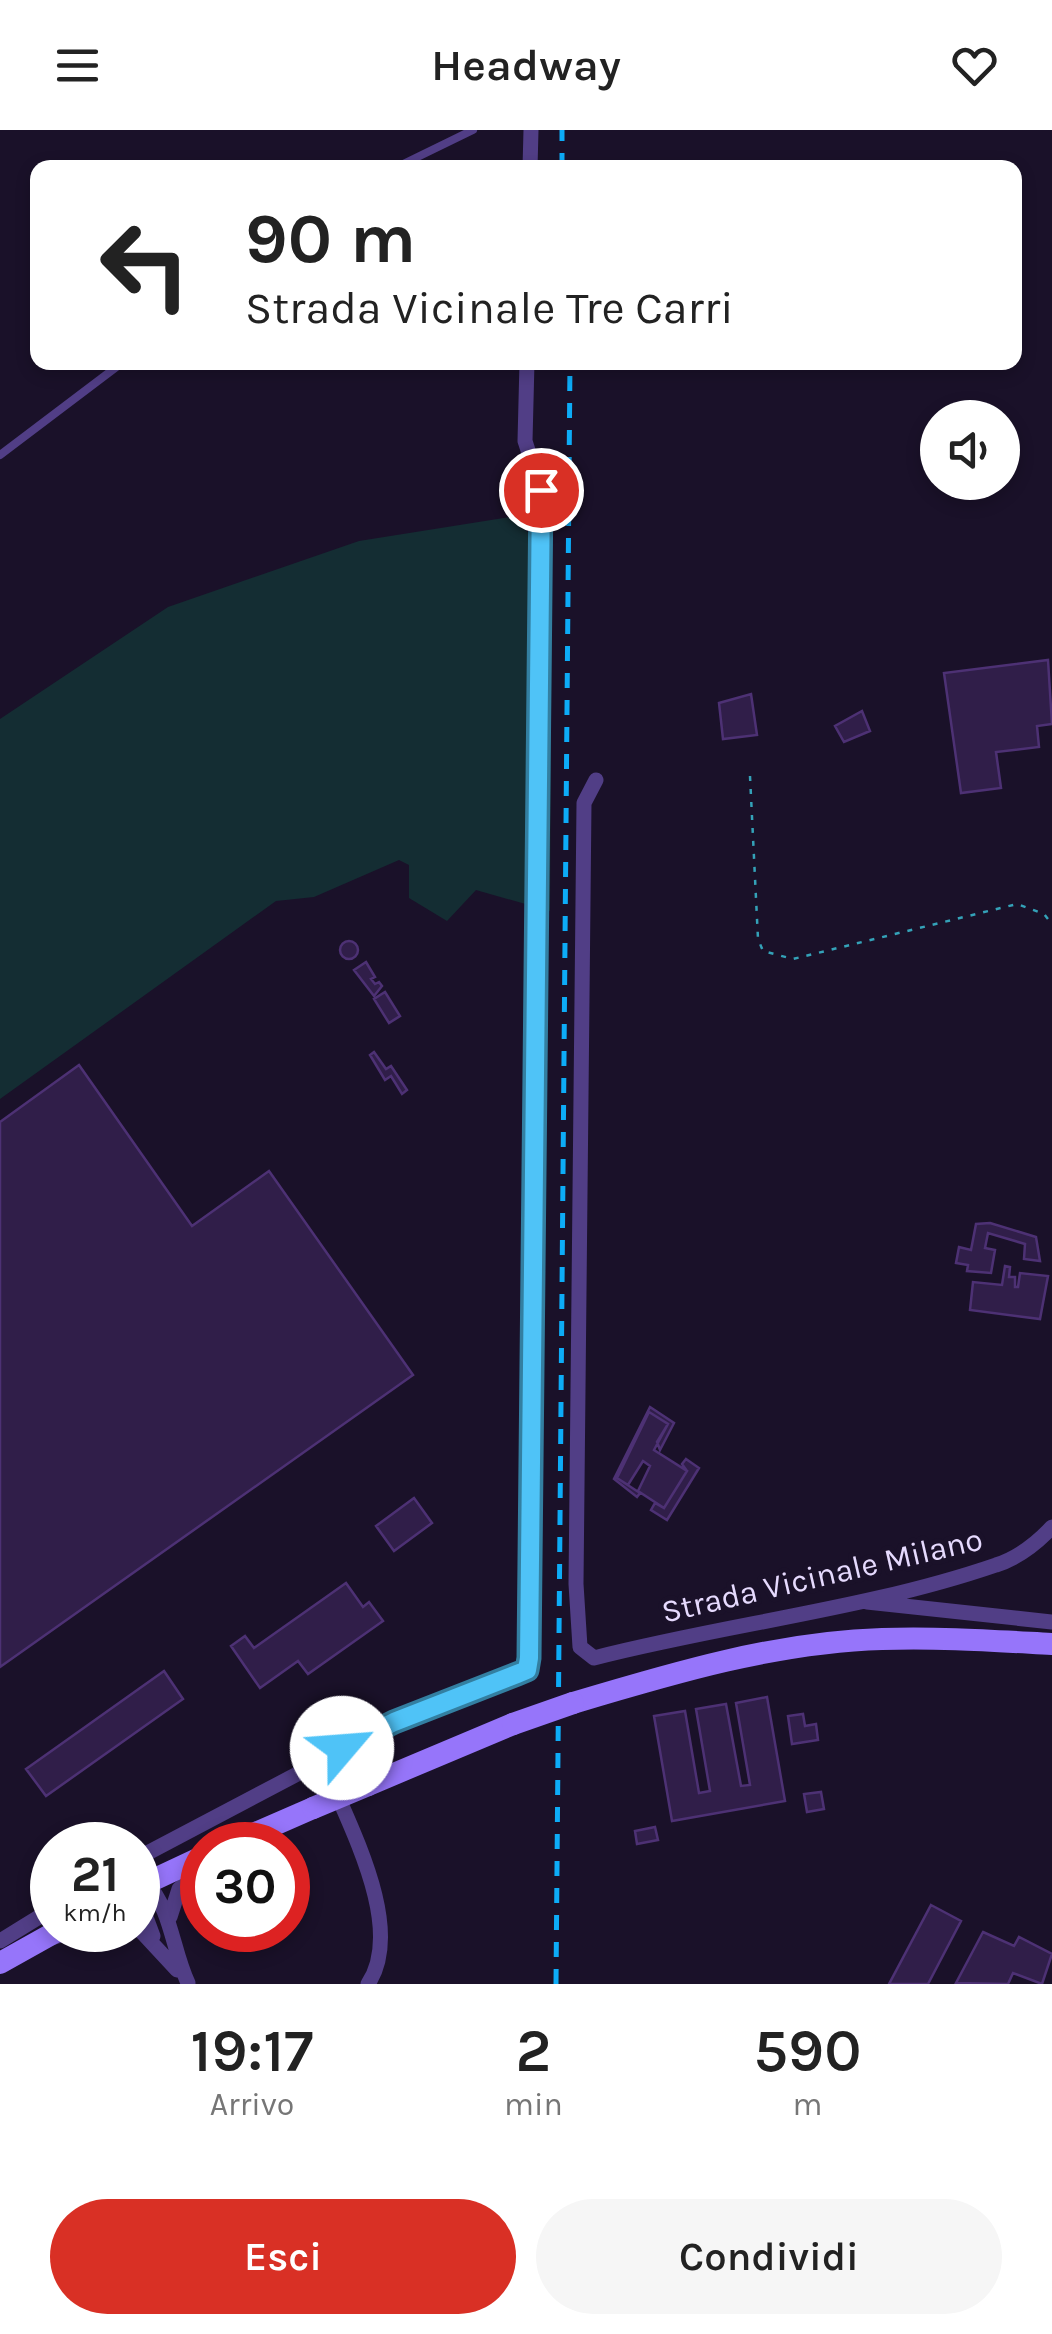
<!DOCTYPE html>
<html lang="it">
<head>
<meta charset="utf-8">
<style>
	:root { --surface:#fff; --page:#f6f6f6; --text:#222; --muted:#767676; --accent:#d93025 }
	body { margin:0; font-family:Karla,sans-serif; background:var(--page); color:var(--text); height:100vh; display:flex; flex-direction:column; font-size:38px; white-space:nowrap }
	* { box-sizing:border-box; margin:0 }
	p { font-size:32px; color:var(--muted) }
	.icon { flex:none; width:55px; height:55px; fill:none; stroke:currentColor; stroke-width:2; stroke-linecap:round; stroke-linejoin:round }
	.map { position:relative; height:1854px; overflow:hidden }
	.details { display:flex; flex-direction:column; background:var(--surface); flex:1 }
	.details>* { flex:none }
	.hud { position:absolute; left:30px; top:30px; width:992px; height:210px; border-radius:20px; box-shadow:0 5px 15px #0003; background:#fff; color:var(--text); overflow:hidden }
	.tools { position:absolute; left:920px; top:270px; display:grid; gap:20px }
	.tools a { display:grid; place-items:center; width:100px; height:100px; border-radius:50%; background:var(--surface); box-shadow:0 5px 15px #0003; font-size:50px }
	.speed { position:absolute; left:30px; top:1692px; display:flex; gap:20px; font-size:50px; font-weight:700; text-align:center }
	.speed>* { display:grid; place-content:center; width:130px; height:130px; border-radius:50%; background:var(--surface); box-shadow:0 5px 15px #0003; line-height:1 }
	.speed small { font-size:25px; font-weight:400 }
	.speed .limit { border:15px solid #d22; background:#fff; color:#111 }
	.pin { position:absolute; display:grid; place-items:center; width:85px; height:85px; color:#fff; margin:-42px; border:5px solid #fff; border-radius:50%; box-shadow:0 2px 10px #0007 }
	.me { position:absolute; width:110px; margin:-55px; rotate:63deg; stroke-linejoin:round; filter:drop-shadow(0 0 8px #0008) }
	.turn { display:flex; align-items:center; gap:35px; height:210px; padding:0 50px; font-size:45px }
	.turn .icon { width:130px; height:130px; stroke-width:2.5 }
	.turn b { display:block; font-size:70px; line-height:85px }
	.eta { display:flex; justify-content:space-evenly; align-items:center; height:170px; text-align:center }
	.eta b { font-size:60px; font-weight:600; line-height:70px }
	.cta { display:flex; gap:20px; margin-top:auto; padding:20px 50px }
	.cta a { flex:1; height:115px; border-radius:60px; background:var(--accent); color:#fff; font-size:40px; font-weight:600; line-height:115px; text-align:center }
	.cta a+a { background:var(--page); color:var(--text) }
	header { display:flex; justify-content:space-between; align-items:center; height:130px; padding:0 50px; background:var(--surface); font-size:45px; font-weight:600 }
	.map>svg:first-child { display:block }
	.green { fill:#142d33 }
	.building { fill:#301e49; stroke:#4d3174; stroke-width:2.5 }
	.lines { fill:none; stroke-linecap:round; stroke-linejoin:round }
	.path { stroke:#34a2b8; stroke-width:2.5; stroke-dasharray:5 8; stroke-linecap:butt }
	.lane { stroke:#513e86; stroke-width:8 }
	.street { stroke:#513e86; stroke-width:15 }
	.secondary { stroke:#9675fa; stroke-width:22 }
	.rail { stroke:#0dacf7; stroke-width:5; stroke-dasharray:15 12; stroke-linecap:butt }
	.secondary-bridge { stroke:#9675fa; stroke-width:22 }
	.route-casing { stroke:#337fa1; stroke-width:25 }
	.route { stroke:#4fc3f7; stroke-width:18 }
	.labels { text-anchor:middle; stroke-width:10; stroke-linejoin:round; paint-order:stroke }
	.street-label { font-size:32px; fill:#e6dafe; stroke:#1a1129 }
</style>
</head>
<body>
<header><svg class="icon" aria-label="menu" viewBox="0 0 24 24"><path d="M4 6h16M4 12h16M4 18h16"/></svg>Headway<svg class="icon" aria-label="heart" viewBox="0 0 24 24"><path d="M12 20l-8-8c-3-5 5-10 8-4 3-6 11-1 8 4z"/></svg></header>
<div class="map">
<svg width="1052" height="1854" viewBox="0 0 1052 1854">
	<rect width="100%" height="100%" fill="#1a1129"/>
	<!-- green -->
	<path class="green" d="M510,387L533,407L552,408L550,781L476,760L447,791L409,768V735L399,730L314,767L276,771L0,969V589L168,477L359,411Z"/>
	<!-- building -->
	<path class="building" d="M1048,530L1052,594L1037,596L1039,617L996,622L1001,658L961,663L944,543Z
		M751,564L757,605L723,609L719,573Z
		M862,581L870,601L844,612L835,596Z
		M340 820a9 9 0 1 1 18 0a9 9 0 1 1-18 0Z
		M366,832L375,847L371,849L375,854L379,852L382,856L374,866L354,840Z
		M385,862L400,886L389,893L374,869Z
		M374,922L386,939L391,936L407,960L402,964L391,946L385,950L370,925Z
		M79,935L192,1096L269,1041L413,1245L0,1537V992Z
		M990,1093L1036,1107L1040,1131L1024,1129L1025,1114L988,1103L985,1118L995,1120L991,1143L967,1141L968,1135L956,1133L959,1117L971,1120L976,1094Z
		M1005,1136L1010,1137L1009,1147H1015V1157H1018L1020,1143L1048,1146L1040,1189L970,1180L973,1152L1002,1155Z
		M650,1277L674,1293L660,1320L657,1312L668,1294L649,1282L617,1348L640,1363L637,1367L614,1349Z
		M649,1282L668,1294L654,1320L687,1341L664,1378L638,1361L650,1336L643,1331L628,1355L617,1348Z
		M686,1329L699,1338L667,1390L651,1380L655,1373L664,1378L687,1341L682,1334Z
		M414,1368L432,1393L394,1421L376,1396Z
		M346,1453L363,1477L369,1472L383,1491L308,1544L298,1531L260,1558L231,1516L245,1506L254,1518Z
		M164,1541L183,1569L46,1666L26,1639Z
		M767,1567L785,1671L672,1691L654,1586L685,1581L699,1663L710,1661L696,1579L726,1574L741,1656L750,1655L736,1573Z
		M803,1584L805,1596L816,1594L818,1610L792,1614L788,1586Z
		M821,1662L824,1679L807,1682L804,1664Z
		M655,1697L658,1710L637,1714L635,1701Z
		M931,1775L961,1791L928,1854H889Z
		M983,1802L1014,1816L1019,1807L1052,1824L1042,1854L1013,1843L1008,1854L956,1853Z"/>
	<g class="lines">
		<!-- path -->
		<path class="path" d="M750,646L758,809L763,821L793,829L1017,774L1044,784L1052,794"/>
		<!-- lane -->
		<path class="lane" d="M395,38L473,0
			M0,325L123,232"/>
		<!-- street -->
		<path class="street" d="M530,38L531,0
			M596,650L584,673L576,1454L580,1517L594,1528C726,1494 868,1479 996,1435C1018,1428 1036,1414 1052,1397
			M867,1472L1052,1492
			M322,1629C345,1689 407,1795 368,1854
			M138,1728L394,1593L527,1540L543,408L541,360L525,311L527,232
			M146,1752C172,1780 172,1819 188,1853
			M146,1752L143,1779L153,1806
			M170,1787L179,1759L202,1739
			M138,1798L177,1840
			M51,1808L77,1800
			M0,1811L52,1779"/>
		<!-- secondary -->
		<path class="secondary" d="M573,1573C673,1543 777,1512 882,1509C938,1507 996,1511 1052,1514
			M368,1655L513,1594
			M228,1715L313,1678
			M138,1757L202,1727
			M0,1833L59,1800"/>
		<!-- rail -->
		<path class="rail" d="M562,38V0
			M556,1854L570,232"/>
		<!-- secondary-bridge -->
		<path class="secondary-bridge" d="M513,1594L573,1573
			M313,1678L368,1655"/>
	</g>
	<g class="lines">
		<defs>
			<path id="route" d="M342,1618L394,1592L517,1544L527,1540L529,1528L541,360"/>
		</defs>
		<!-- route casing -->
		<use href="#route" class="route-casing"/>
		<!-- route -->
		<use href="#route" class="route"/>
	</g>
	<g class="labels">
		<!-- street labels -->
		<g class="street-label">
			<text transform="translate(822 1445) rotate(-13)" y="11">Strada Vicinale Milano</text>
		</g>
	</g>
</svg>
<div class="tools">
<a><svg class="icon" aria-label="sound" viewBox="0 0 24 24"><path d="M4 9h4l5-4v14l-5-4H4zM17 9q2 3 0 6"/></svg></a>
</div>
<div class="speed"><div>21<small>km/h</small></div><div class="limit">30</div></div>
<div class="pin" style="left:541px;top:360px;background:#d93025"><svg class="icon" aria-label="arrive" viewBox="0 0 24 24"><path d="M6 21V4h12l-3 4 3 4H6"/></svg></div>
<svg class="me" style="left:342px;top:1618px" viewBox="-20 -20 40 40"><circle r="19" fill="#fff"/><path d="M0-13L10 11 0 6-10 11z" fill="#4fc3f7"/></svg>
<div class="hud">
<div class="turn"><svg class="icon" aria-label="left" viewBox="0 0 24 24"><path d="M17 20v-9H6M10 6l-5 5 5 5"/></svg><div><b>90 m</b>Strada Vicinale Tre Carri</div></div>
</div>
</div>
<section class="details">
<div class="eta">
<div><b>19:17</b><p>Arrivo</p></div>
<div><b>2</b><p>min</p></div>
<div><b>590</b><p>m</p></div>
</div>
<div class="cta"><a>Esci</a><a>Condividi</a></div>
</section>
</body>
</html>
